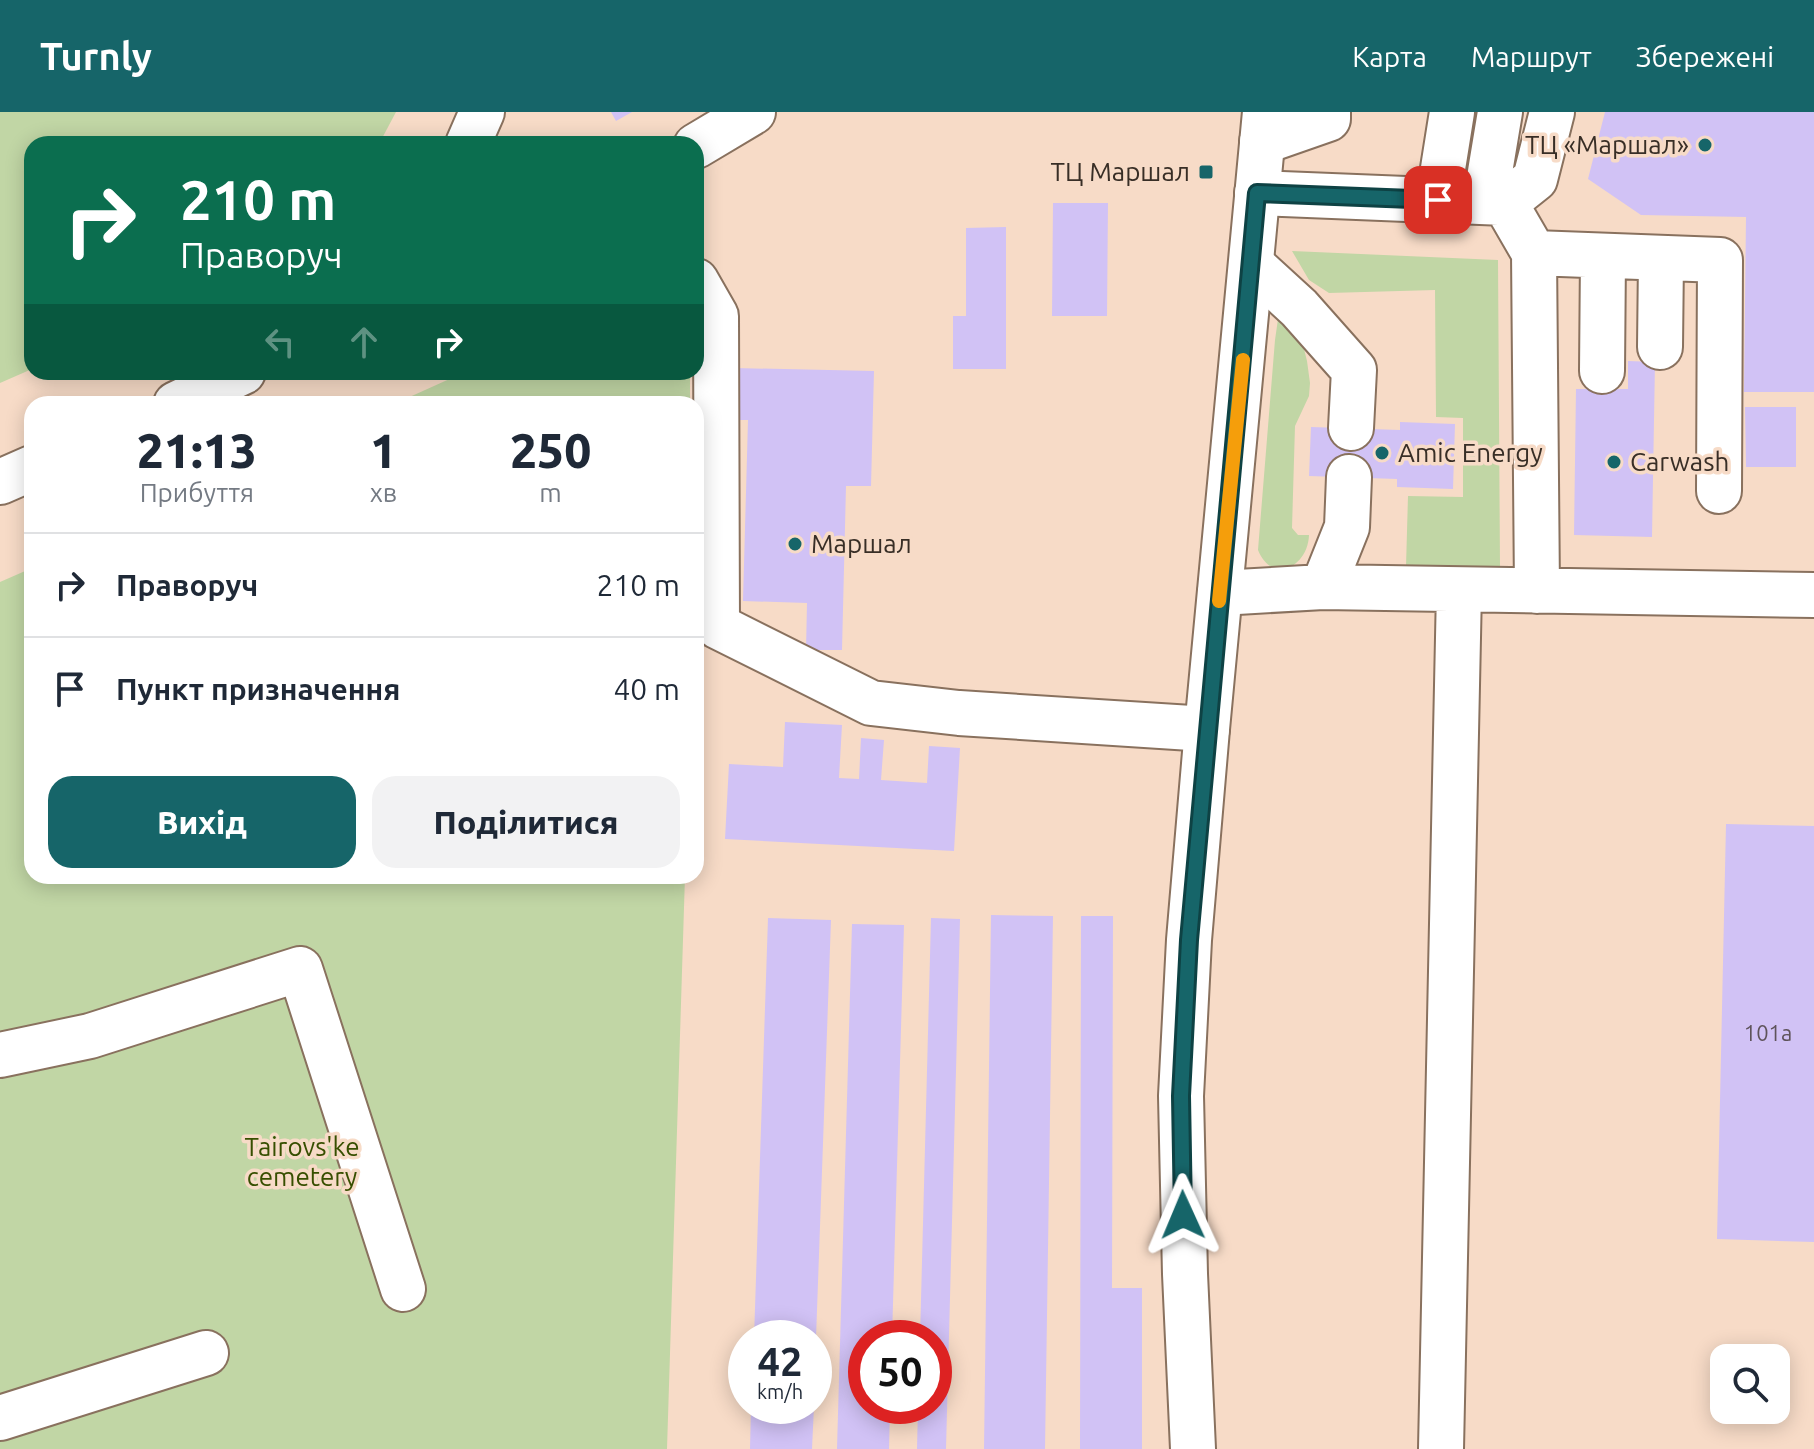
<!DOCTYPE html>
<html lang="uk">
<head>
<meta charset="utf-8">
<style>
	:root { --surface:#fff; --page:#f2f2f3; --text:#1f2937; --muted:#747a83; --line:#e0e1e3; --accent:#166569 }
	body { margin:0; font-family:Ubuntu,sans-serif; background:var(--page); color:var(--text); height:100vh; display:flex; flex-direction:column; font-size:30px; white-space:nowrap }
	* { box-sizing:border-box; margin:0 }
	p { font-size:26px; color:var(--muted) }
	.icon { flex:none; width:44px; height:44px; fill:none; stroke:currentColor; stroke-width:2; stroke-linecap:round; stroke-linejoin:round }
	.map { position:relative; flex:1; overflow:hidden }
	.details { position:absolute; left:24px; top:284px; width:680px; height:488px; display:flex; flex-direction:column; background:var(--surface); border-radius:24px; box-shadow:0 4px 20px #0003 }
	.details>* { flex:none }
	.guide { position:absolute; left:24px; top:24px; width:680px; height:244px; border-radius:24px; box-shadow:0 4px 20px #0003; background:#0b6e4f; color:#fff; overflow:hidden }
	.fabs { position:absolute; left:1710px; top:1232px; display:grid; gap:16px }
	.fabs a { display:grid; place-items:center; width:80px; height:80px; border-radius:16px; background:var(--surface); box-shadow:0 4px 20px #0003; font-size:40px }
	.speed { position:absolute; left:728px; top:1208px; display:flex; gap:16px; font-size:40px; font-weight:700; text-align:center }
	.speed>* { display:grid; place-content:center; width:104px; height:104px; border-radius:50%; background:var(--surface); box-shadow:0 4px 20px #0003; line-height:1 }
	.speed small { font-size:20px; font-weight:400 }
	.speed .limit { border:12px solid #d22; background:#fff; color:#111 }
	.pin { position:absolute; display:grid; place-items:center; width:68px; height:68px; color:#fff; margin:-34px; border-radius:16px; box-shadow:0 4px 12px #0006 }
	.me { position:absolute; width:88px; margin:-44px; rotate:359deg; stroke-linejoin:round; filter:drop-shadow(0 0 6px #0008) }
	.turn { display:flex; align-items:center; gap:28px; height:168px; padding:0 24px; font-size:36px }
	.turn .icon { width:104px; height:104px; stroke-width:2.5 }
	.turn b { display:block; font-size:56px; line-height:68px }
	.lanes { display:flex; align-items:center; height:76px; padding:0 24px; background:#0003; justify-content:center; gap:40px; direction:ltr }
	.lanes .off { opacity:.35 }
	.eta { display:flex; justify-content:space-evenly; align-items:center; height:136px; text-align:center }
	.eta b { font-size:48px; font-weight:800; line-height:56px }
	.cta { display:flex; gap:16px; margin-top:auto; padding:16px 24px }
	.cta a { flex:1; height:92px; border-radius:24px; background:var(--accent); color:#fff; font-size:32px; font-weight:800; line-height:92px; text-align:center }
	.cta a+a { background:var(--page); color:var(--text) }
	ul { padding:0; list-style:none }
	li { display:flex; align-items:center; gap:24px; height:104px; padding:0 24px; border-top:2px solid var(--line) }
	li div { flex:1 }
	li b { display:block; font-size:30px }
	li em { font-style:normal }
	header { display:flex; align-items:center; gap:48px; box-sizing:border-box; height:112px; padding:0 40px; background:var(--accent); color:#fff }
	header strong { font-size:38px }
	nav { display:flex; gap:44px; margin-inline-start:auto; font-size:28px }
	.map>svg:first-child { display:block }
	.green { fill:#c1d6a5 }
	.building { fill:#d1c2f5 }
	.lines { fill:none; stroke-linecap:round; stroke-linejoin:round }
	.minor-casing { stroke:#89715e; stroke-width:48 }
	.major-casing { stroke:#89715e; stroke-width:48 }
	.minor { stroke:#fff; stroke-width:44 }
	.major { stroke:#fff; stroke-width:44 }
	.route-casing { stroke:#0e4244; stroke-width:20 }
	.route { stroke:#166569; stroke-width:14 }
	.slow { stroke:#f59e0b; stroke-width:14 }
	.poi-dot { fill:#166569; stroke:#f7dbc7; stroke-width:3 }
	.labels { text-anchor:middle; stroke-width:7; stroke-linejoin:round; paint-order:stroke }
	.number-label { font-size:22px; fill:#5e535a }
	.poi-label { font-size:26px; fill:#382e26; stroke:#f7dbc7; text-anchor:start }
	.park-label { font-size:26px; fill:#374f00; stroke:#f7dbc7 }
</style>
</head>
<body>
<header>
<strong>Turnly</strong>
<nav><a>Карта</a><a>Маршрут</a><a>Збережені</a></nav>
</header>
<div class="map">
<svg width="1814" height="1337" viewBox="0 0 1814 1337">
	<rect width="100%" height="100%" fill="#f7dbc7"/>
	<!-- green -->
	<path class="green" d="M0,0H396L379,32H32V257L0,271Z
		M1292,139L1498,148L1500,456L1406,455L1408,384L1463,385V306L1436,305L1435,178L1329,181L1309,168Z
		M1282,202L1297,209L1307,249L1310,271L1309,284L1295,314L1292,416L1298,423H1309C1308,455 1272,473 1258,438L1275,228L1278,207Z
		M465,260H690V292H394Z
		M32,456V764H685L667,1337H0V470Z"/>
	<!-- building -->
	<path class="building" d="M611,0H632L616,9Z
		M1605,0H1814V280H1744L1746,105L1641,103L1588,67Z
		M1053,91H1108L1107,204H1052Z
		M1006,115V257H953V204H966V116Z
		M1628,249L1655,250L1652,425L1574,423L1576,277H1628Z
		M734,256L874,259L871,374H846L842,538H806L807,491L743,489L748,308H733Z
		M1745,295H1796V355H1746Z
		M1400,310L1455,312L1453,377L1397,375V367L1309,364L1311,315L1400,318Z
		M785,610L842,613L839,666L859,667L861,626L884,628L881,668L927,671L929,634L960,636L954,739L725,727L729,652L783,655Z
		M1726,712L1814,714V1130L1717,1127Z
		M991,803L1053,804L1045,1337H984Z
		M1081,804H1113L1112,1176H1142V1337H1080Z
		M768,806L831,808L816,1226H754Z
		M931,806L960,807L946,1337H917L918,1294H934V1226H920Z
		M852,812L904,813L892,1226H866V1294H890L889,1337H837Z
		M751,1294H814L812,1337H750Z"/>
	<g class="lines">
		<defs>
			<path id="minor" d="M1262,30L1328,7V0
				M468,32L482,0
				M1257,81L1505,91L1535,67L1552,0
				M1438,88L1452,0
				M1485,90L1500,0
				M1505,91L1534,141L1537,479
				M1534,141L1720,148L1719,379
				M1252,153L1299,196L1354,258L1351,316
				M696,169L716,204L717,514L871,591L959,601L1207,617
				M1660,235L1661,146
				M1602,259L1603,144
				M1323,475L1347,415L1349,365
				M1220,481L1323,475L1814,483
				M0,943L90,924L300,857L403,1177
				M0,1306L206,1241
				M1441,1337L1459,478"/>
			<path id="major" d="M696,34L753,0
				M176,292L243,260
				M0,370L32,356
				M1193,1337L1185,1162L1181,984L1189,828L1207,617L1265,0"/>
		</defs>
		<!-- minor casing -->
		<use href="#minor" class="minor-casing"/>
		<!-- major casing -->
		<use href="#major" class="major-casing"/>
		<!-- minor -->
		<use href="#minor" class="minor"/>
		<!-- major -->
		<use href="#major" class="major"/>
	</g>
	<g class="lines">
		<defs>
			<path id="route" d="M1183,1103L1181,984L1189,828L1257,81L1438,88"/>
		</defs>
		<!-- route casing -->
		<use href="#route" class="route-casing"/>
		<!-- route -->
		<use href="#route" class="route"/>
		<!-- slow -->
		<path class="slow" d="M1219,489L1243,248"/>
	</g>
	<!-- markers -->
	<g class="poi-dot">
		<circle cx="1705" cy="33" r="8"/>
		<rect x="1198" y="52" width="16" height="16" rx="4"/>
		<circle cx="1382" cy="341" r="8"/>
		<circle cx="1614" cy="350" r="8"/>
		<circle cx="795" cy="432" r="8"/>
	</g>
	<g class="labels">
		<!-- number labels -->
		<g class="number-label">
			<text x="1768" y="929">101а</text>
		</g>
		<!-- poi labels -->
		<g class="poi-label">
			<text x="1689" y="42" text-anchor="end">ТЦ «Маршал»</text>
			<text x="1190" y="69" text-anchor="end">ТЦ Маршал</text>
			<text x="1398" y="350">Amic Energy</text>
			<text x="1630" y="359">Carwash</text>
			<text x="811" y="441">Маршал</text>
		</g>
		<!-- park labels -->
		<g class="park-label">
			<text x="302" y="1044">Tairovs'ke<tspan x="302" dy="30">cemetery</tspan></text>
		</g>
	</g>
</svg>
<div class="fabs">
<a><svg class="icon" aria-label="search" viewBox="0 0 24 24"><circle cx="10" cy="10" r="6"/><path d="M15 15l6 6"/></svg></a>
</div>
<div class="speed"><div>42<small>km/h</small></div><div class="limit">50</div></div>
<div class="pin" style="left:1438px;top:88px;background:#d93025"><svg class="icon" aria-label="arrive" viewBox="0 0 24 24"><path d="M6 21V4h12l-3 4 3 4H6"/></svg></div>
<svg class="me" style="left:1183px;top:1103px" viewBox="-20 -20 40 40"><path d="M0-17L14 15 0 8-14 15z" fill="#166569" stroke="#fff" stroke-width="4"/></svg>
<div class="guide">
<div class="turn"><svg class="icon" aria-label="right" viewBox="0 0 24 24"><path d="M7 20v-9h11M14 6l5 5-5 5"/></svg><div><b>210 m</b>Праворуч</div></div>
<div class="lanes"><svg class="icon off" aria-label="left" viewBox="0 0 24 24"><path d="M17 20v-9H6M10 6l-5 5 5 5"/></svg><svg class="icon off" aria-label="ahead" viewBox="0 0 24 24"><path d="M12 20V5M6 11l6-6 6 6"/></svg><svg class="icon" aria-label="right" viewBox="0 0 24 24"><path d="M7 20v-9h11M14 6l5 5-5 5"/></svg></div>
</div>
<section class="details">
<div class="eta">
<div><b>21:13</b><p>Прибуття</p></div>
<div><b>1</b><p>хв</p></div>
<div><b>250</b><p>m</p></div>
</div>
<ul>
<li><svg class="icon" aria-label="right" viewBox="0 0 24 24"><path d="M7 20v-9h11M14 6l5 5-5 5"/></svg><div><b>Праворуч</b></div><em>210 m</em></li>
<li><svg class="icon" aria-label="arrive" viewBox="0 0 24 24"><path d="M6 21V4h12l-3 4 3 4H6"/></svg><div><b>Пункт призначення</b></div><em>40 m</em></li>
</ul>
<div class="cta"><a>Вихід</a><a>Поділитися</a></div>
</section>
</div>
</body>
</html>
